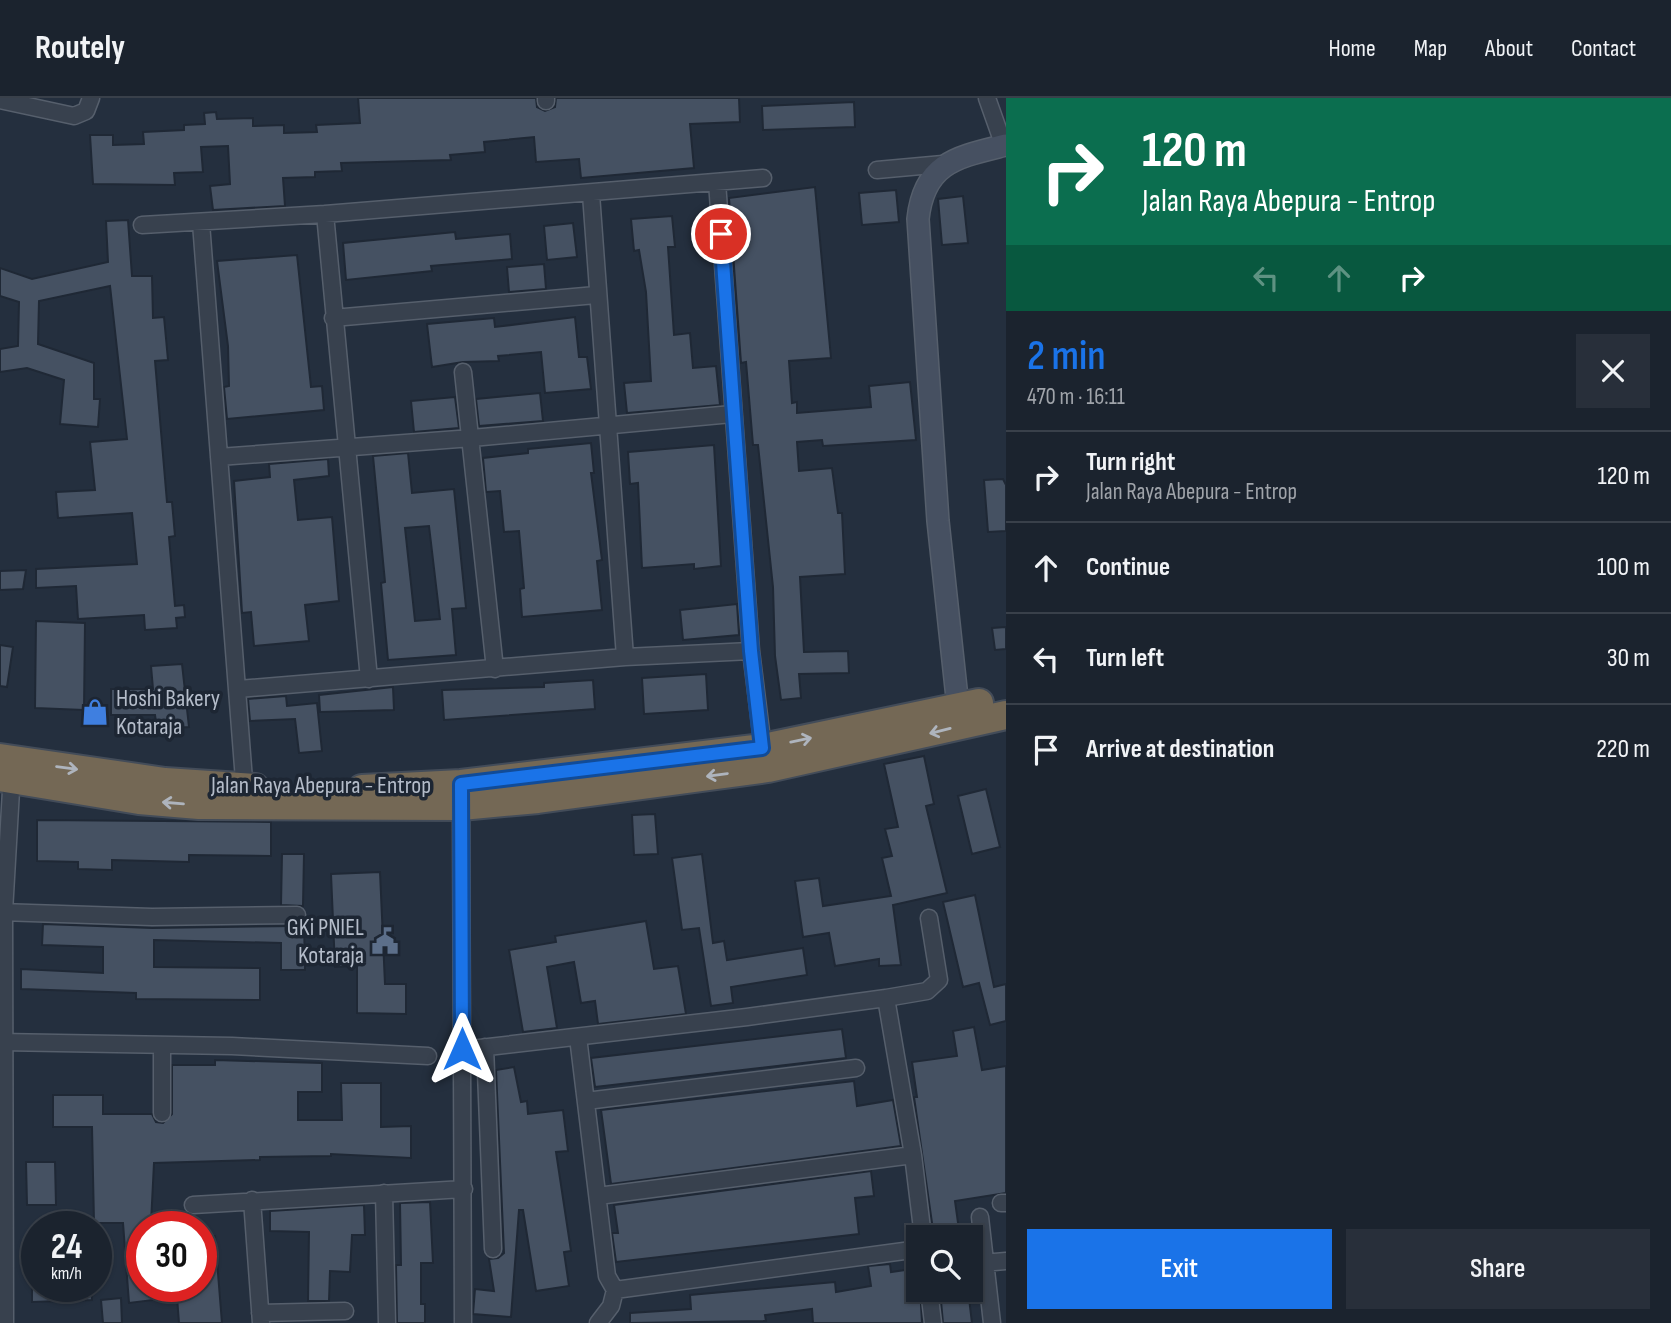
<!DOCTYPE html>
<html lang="en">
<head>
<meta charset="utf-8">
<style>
	:root { --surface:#1b232e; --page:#282f3a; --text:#f1f3f6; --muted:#a0a4aa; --line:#39404a; --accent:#1a73e8 }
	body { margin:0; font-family:"Sofia Sans Condensed",sans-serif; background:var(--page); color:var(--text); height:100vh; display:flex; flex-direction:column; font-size:26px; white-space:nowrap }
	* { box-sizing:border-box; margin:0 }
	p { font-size:23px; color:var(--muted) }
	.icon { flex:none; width:38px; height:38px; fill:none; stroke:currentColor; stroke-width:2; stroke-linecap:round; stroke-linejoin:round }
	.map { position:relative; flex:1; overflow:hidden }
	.panel { display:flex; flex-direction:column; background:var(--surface); width:665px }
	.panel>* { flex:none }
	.top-card { background:#0b6e4f; color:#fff; overflow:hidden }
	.fabs { position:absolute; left:906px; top:1127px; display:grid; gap:14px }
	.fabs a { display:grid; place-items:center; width:77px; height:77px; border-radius:0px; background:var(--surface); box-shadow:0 2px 5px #0004,0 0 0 2px var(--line); font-size:35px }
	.speed { position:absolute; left:21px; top:1113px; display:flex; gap:14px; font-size:35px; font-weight:700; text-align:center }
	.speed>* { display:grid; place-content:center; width:91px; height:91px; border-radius:50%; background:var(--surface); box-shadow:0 2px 5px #0004,0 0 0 2px var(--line); line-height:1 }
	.speed small { font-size:18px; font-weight:400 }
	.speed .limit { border:10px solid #d22; background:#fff; color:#111 }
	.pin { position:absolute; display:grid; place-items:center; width:60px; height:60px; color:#fff; margin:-30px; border:4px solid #fff; border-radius:50%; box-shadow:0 2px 7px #0007 }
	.me { position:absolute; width:77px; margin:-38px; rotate:0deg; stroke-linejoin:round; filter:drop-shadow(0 0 5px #0008) }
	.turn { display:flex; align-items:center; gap:24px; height:147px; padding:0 21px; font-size:32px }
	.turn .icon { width:91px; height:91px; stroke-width:2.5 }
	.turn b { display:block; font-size:49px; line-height:60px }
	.lanes { display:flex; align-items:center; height:66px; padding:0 21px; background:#0003; justify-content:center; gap:35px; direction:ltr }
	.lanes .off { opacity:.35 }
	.round { display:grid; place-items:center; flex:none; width:74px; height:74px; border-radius:0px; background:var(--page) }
	.summary { display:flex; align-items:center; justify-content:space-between; height:119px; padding:0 21px }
	h1 { font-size:42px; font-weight:600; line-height:52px; color:var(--accent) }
	.button { display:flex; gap:14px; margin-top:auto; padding:14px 21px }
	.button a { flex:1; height:80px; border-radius:0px; background:var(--accent); color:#fff; font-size:28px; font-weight:600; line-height:80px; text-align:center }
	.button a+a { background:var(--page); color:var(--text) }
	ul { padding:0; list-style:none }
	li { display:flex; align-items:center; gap:21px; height:91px; padding:0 21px; border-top:2px solid var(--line) }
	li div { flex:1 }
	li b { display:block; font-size:26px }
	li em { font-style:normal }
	header { display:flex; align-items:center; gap:42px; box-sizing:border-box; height:98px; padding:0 35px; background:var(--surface); border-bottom:2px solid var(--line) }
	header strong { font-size:33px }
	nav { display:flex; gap:38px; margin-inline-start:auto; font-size:24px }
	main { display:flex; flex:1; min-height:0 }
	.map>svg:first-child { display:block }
	.building { fill:#455162; stroke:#1f2835; stroke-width:2; fill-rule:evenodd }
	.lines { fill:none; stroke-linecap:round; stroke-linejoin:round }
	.street-casing { stroke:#565f6c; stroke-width:19 }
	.secondary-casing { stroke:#565f6c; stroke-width:24 }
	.highway-casing { stroke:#434c59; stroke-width:32 }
	.street { stroke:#38414e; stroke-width:16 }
	.secondary { stroke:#465061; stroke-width:21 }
	.highway { stroke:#746855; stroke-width:28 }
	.oneway { stroke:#aeb4bd }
	.route-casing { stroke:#114b97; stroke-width:18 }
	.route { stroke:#1a73e8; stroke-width:12 }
	.labels { text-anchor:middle; stroke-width:7; stroke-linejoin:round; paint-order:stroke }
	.poi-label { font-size:24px; fill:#b4bcc9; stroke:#1d2633; text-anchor:start }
	.street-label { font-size:24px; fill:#b4bcc9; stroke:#1d2633 }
</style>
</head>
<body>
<header>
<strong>Routely</strong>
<nav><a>Home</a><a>Map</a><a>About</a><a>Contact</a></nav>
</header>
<main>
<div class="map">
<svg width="1006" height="1225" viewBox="0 0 1006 1225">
	<rect width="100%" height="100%" fill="#242f3e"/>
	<!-- building -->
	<path class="building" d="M358,0H536L537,9L545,13L555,9L556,0H739L740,24L690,26L694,70L581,80L579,61L536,64L534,39L484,44L485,54L450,57L451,62L341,65L342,73L315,74V79L283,80L285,108L213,112L210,88L230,86L228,48L201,49L203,74L174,75L175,87L93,86L90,37H113V47L144,46L143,34L184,32V27L205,26L204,15L216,14L217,21L253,20V28L284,27V35L317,34L316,27L360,25Z
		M854,4L855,29L763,32L762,8Z
		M815,89L831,260L789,263L792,305L797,304V315L871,309L869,288L910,284L916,342L823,348L822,342L797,344L799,373L832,370L838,415H842L845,476L800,479L804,554L848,553L849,575L799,576L801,600L781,602L775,558L773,489L758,347H753L746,264L741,265L729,100Z
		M896,92L899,124L862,127L859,95Z
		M963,98L968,145L942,147L938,101Z
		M672,118L675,149H668L674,237L690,235L693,270L716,268L720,307L627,315L624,285L651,283L646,194L639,152L634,153L631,121Z
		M128,122L132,178H152L153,220L164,219L168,262L155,263L167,404H172L175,438L169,439L175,508L184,507L185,519L176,520L177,530L145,532L144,517L78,521L76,488L36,490V471L137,466L132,415L58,420L56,394L95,392L90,344L127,341L110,188L39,203L38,246L94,265V301H100L98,329L60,326L64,282L27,270L0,274V251L18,248L19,204L0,198V170L32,181L108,164L106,123Z
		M573,125L577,159L547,162L544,128Z
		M455,134L456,141L510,136L512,161L431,168L432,173L346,182L343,145Z
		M297,157L311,289L322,288L324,312L227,321L224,289L229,288L228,248L217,163Z
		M544,166L546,191L509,194L507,169Z
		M575,219L579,259H587L591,291L545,295L541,254L498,258L499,263L463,264L432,269L427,226L494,220L495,229Z
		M540,295L543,323L479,328L476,301Z
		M455,299L459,330L414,334L411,303Z
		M591,345L594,375H591L602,462L597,463L602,512L522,519L520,491L524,490L519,433L504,434L500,393L486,394L483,360L528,355V351Z
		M714,347L721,468L694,471V466L642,470L638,385L630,386L628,354Z
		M408,355L412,395L454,391L466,510L452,511L456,557L388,562L381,485L385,484L373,358ZM429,428L440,521L415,523L405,430Z
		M328,361L329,378L294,382L298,422L332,419L339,503L305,507L309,543L254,548L251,514L242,515L234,383L270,379L269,366Z
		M1003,381L1006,387V433L988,434L984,382Z
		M26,472L23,491L0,492V473Z
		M737,506L739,537L683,542L680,512Z
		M36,523L85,525L84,612L35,610Z
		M1006,529V551L995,552L992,530Z
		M0,547L13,549L7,589L0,588Z
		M182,566L189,629L157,631L155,617H111V591H153L151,568Z
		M706,576L708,612L644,616L642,580Z
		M593,582L595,611L444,622L442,592L544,589V585Z
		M393,589L394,612L320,614L319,597Z
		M286,598L287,608L317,605L322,653L299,655L295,621L250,623L248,601Z
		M924,658L934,706L926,708L947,795L893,807L901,867L879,868V861L835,868L829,835L803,839L795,783L819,780L823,808L891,798L882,760L892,758L885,731L898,729L884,666Z
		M986,691L1000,749L972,756L958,698Z
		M655,716L658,756L634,757L632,717Z
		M37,722L271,724V758L189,757V764L112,762V772L78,771V764L37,763Z
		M282,756H304L303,808L281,807Z
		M702,756L713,845L724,843L727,862L803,850L807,877L731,889L733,905L711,908L699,830L682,832L672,760Z
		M380,774L385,886H406V916L357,915V868L335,869L331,776Z
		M975,797L994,889L1006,886V923L990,927L979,885L963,889L943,804Z
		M646,823L654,871L678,868L686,916L598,926L595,903L581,905L574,864L547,869L557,930L523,934L509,852L556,844L555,838Z
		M304,824L305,872H281V845L154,842V869L260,870V902L136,901V895L21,891V871L103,875V849L42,847L43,826L152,830L297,828Z
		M974,929L982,972L1006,968V1095L955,1103L960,1139H934L914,999H917L912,964L957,958L953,933Z
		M842,931L846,960L595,989L591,960Z
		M215,962L322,965V994H298V1022H342L341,985H381V1029L411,1028V1060L331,1056V1058L260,1059V1062L154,1065L151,1125H142V1188H201V1139L215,1138L222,1225H179L177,1199L129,1205L123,1125H94L92,1029H53V997H103V1016H152L156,1024L163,1025L172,1016V967H215Z
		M514,969L521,1004L527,1003L528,1016L563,1012L568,1053L556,1054L571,1153L564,1154L569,1188L536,1193L523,1112H519L511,1219L473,1216L475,1191L494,1193L489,1161L498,1160L504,1155L496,972Z
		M854,983L857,1008L893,1002L901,1048L611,1086L601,1012Z
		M26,1064H55L56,1107H27Z
		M871,1073L874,1098L855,1100L859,1136L616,1164L612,1135H618L614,1107Z
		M430,1104L433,1165H421V1206H425V1225H397L396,1167H401L400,1105Z
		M364,1107L365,1137H352L350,1174L330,1173L329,1203H308L309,1134L270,1133V1113Z
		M890,1166L891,1174L919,1170L922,1225H813L812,1211L765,1217L766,1223L630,1225V1215L691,1211L690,1197L835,1184L836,1194L871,1188L868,1168Z
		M32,1188H91L92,1202L32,1204Z
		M940,1192H968L972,1225H943Z
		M121,1200L122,1225H103L101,1202Z"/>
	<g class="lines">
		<defs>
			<path id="street" d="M987,0L1004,48
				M0,2L74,18L86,13L91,0
				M546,3V0
				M877,72L943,66
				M717,84L751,553L763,650
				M591,96L625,559
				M325,116L369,581
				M201,125L245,695
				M142,127L325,116L763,80
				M333,220L596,197
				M463,274L495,571
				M219,359L472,340L732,316
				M239,591L625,559L751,553
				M461,702L463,1225
				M0,814L152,819L297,817
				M886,900L927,893L939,882L929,820
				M578,939L607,1178L615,1192L611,1208L598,1225
				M0,944L232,948L428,958
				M485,949L493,1151
				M462,952L747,919L886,900L913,1057L923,1139
				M586,1003L856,970
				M162,1015V947
				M384,1095L387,1225
				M598,1098L913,1057
				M252,1102L261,1225
				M1001,1105H1006
				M193,1107L464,1091
				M980,1119L992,1225
				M983,1165L1006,1163
				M615,1192L919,1151
				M929,1192L933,1225
				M260,1215L345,1213
				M5,1225L4,814L12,675"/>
			<path id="secondary" d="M958,609L938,423L918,121C924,64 958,59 1006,47"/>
			<path id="highway" d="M0,660L165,684L255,690
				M0,679L139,702L199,707L461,708L538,701L768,670L1006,617
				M362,691L461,686L763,650L979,605"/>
		</defs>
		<!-- street casing -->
		<use href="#street" class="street-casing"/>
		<!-- secondary casing -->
		<use href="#secondary" class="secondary-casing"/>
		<!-- highway casing -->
		<use href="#highway" class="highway-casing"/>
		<!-- street -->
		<use href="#street" class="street"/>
		<!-- secondary -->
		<use href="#secondary" class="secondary"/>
		<!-- highway -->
		<use href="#highway" class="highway"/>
	</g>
	<!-- one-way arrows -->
	<defs><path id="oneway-shaft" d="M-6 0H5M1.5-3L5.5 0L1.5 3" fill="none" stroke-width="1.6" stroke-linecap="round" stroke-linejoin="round" transform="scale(1.75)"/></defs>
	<g class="oneway">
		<use href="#oneway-shaft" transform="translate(940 633) rotate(166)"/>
		<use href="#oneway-shaft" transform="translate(801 642) rotate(-12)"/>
		<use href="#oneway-shaft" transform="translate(67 670) rotate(8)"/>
		<use href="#oneway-shaft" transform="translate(717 677) rotate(172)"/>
		<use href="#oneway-shaft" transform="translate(173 705) rotate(-175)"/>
	</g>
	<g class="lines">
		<defs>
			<path id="route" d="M462,951L461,686L762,650L751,553L721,136"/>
		</defs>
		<!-- route casing -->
		<use href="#route" class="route-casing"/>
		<!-- route -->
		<use href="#route" class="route"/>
	</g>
	<!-- icons -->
	<defs>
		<symbol id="shop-bare" viewBox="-9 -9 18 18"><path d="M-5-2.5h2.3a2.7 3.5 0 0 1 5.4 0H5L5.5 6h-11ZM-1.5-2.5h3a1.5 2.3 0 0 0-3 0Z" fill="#3f7fe0" stroke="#1d2633" stroke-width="2.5" paint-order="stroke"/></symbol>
		<symbol id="civic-bare" viewBox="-9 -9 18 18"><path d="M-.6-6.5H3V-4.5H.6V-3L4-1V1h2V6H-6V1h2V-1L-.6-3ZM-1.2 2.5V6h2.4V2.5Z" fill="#5c6f8a" stroke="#1d2633" stroke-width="2.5" paint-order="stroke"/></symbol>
	</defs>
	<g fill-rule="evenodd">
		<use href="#shop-bare" x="76" y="595" width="38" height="38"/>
		<use href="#civic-bare" x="366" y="824" width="38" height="38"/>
	</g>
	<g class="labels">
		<!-- poi labels -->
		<g class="poi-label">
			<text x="116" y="608">Hoshi Bakery<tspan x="116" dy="28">Kotaraja</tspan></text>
			<text x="364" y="837" text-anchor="end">GKi PNIEL<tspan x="364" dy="28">Kotaraja</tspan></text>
		</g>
		<!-- street labels -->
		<g class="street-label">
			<text x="321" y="695">Jalan Raya Abepura - Entrop</text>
		</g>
	</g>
</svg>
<div class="fabs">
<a><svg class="icon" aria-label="search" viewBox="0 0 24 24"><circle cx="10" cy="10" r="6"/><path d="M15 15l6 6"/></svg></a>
</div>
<div class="speed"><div>24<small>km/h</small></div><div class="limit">30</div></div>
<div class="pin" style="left:721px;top:136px;background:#d93025"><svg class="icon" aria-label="arrive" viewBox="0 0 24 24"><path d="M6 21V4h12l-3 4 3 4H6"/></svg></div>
<svg class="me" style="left:462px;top:951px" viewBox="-20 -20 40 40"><path d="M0-17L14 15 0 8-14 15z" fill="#1a73e8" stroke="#fff" stroke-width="4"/></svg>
</div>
<section class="panel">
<div class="top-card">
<div class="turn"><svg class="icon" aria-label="right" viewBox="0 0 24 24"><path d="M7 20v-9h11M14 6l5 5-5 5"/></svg><div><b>120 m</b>Jalan Raya Abepura - Entrop</div></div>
<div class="lanes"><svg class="icon off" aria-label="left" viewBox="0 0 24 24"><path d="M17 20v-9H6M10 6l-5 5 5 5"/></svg><svg class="icon off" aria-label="ahead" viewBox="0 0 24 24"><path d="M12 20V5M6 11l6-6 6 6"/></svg><svg class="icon" aria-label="right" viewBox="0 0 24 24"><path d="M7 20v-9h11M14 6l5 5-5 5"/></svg></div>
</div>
<div class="summary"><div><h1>2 min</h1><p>470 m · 16:11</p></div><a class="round"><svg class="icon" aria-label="close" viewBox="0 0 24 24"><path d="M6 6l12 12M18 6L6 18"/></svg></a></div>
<ul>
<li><svg class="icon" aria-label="right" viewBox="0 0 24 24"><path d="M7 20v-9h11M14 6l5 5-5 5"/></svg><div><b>Turn right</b><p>Jalan Raya Abepura - Entrop</p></div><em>120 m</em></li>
<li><svg class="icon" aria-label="ahead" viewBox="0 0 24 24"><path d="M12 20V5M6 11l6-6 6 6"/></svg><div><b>Continue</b></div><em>100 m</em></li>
<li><svg class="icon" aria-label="left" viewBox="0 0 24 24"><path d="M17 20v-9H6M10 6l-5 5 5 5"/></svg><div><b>Turn left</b></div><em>30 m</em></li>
<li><svg class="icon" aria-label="arrive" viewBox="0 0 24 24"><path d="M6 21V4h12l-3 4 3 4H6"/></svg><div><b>Arrive at destination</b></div><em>220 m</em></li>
</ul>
<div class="button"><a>Exit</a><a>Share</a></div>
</section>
</main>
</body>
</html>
